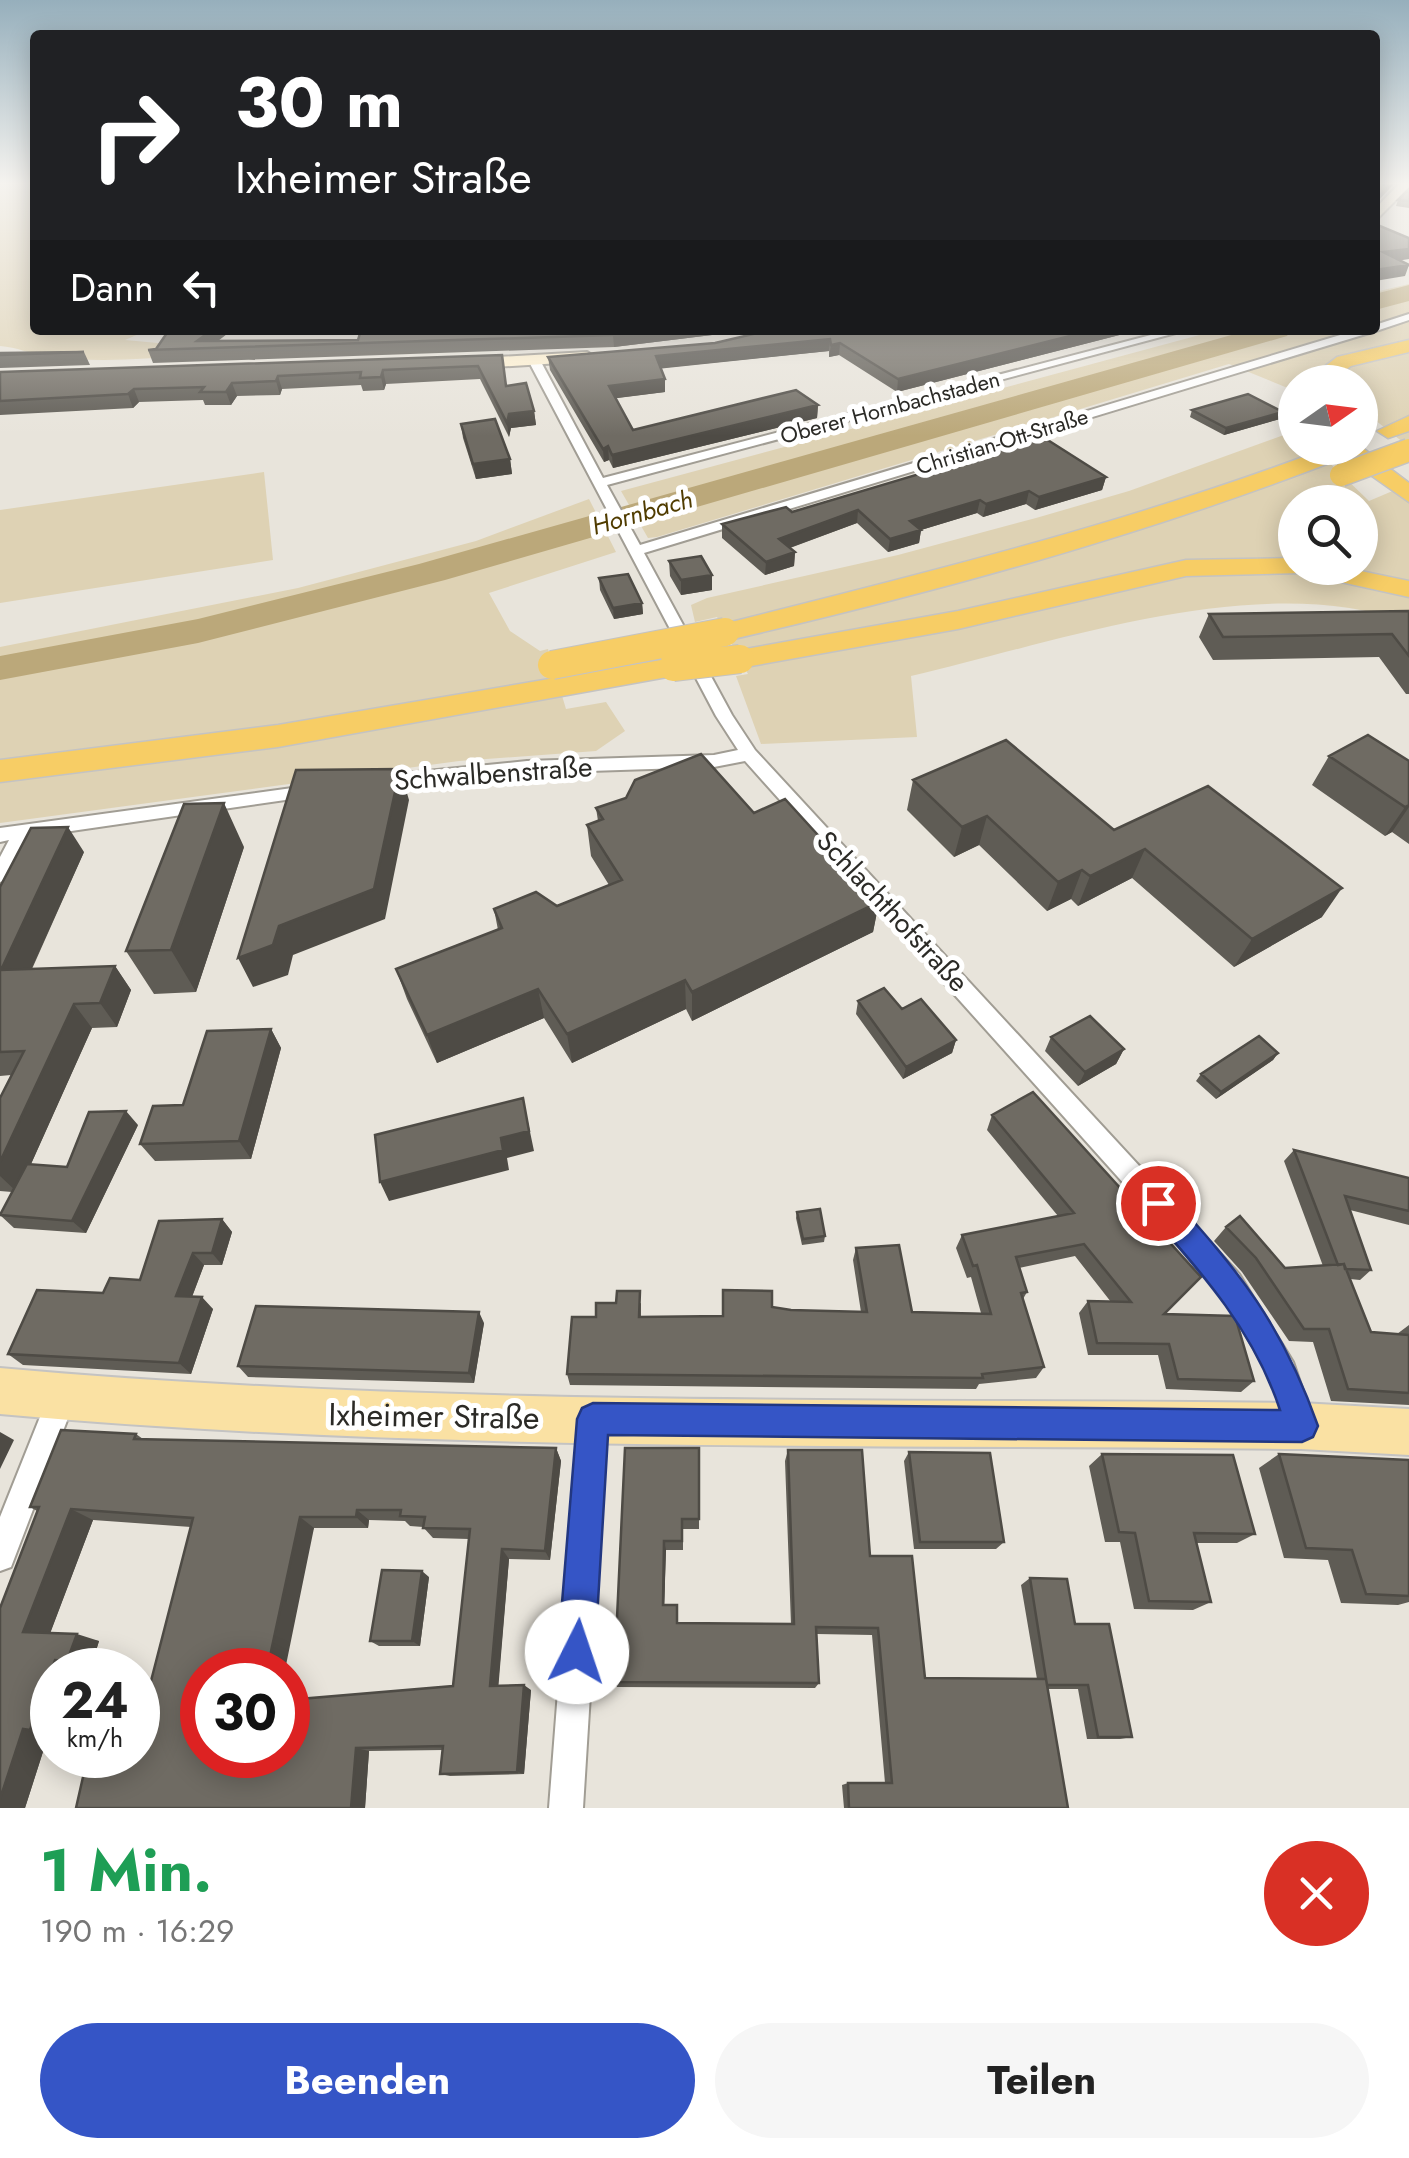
<!DOCTYPE html>
<html lang="de">
<head>
<meta charset="utf-8">
<style>
	:root { --surface:#fff; --page:#f6f6f6; --text:#222; --muted:#767676; --accent:#3555c6 }
	body { margin:0; font-family:Jost,sans-serif; background:var(--page); color:var(--text); height:100vh; display:flex; flex-direction:column; font-size:38px; white-space:nowrap }
	* { box-sizing:border-box; margin:0 }
	p { font-size:32px; color:var(--muted) }
	.icon { flex:none; width:55px; height:55px; fill:none; stroke:currentColor; stroke-width:2; stroke-linecap:round; stroke-linejoin:round }
	.map { position:relative; height:1808px; overflow:hidden }
	.sheet { display:flex; flex-direction:column; background:var(--surface); flex:1 }
	.sheet>* { flex:none }
	.hud { position:absolute; left:30px; top:30px; width:1350px; height:305px; border-radius:10px; box-shadow:0 5px 25px #0003; background:#202124; color:#fff; overflow:hidden }
	.needle { width:65px; rotate:76deg }
	.buttons { position:absolute; left:1278px; top:365px; display:grid; gap:20px }
	.buttons a { display:grid; place-items:center; width:100px; height:100px; border-radius:50%; background:var(--surface); box-shadow:0 5px 25px #0003; font-size:50px }
	.speed { position:absolute; left:30px; top:1648px; display:flex; gap:20px; font-size:50px; font-weight:700; text-align:center }
	.speed>* { display:grid; place-content:center; width:130px; height:130px; border-radius:50%; background:var(--surface); box-shadow:0 5px 25px #0003; line-height:1 }
	.speed small { font-size:25px; font-weight:400 }
	.speed .limit { border:15px solid #d22; background:#fff; color:#111 }
	.pin { position:absolute; display:grid; place-items:center; width:85px; height:85px; color:#fff; margin:-42px; border:5px solid #fff; border-radius:50%; box-shadow:0 2px 10px #0007 }
	.me { position:absolute; width:110px; margin:-55px; rotate:4deg; stroke-linejoin:round; filter:drop-shadow(0 0 8px #0008) }
	.turn { display:flex; align-items:center; gap:35px; height:210px; padding:0 40px; font-size:45px }
	.turn .icon { width:130px; height:130px; stroke-width:2.5 }
	.turn b { display:block; font-size:70px; line-height:85px }
	.then { display:flex; align-items:center; height:95px; padding:0 40px; background:#0003; gap:20px; font-size:38px }
	.round { display:grid; place-items:center; flex:none; width:105px; height:105px; border-radius:52px; background:var(--page) }
	.head { display:flex; align-items:center; justify-content:space-between; height:170px; padding:0 40px }
	h1 { font-size:60px; font-weight:700; line-height:75px; color:#1e9e55 }
	.action { display:flex; gap:20px; margin-top:auto; padding:20px 40px }
	.action a { flex:1; height:115px; border-radius:60px; background:var(--accent); color:#fff; font-size:40px; font-weight:700; line-height:115px; text-align:center }
	.action a+a { background:var(--page); color:var(--text) }
	.map>svg:first-child { display:block }
	.green { fill:#ded2b4; fill-rule:evenodd }
	.lines { fill:none; stroke-linecap:round; stroke-linejoin:round }
	.river { fill:#bba87a; fill-rule:evenodd }
	.street-casing { stroke:#a19d94; stroke-width:4 }
	.secondary-casing { stroke:#a19d94; stroke-width:4 }
	.primary-casing { stroke:#c4c3c2; stroke-width:4 }
	.highway-casing { stroke:#c4c3c2; stroke-width:3 }
	.street { fill:#fff; fill-rule:evenodd }
	.secondary { fill:#fdf0d1; fill-rule:evenodd }
	.primary { fill:#fae1a3; fill-rule:evenodd }
	.highway { fill:#f7cd65; fill-rule:evenodd }
	.highway-bridge-far1-casing { stroke:#c4c3c2; stroke-width:25; stroke-linecap:butt }
	.highway-bridge-casing { stroke:#c4c3c2; stroke-width:30; stroke-linecap:butt }
	.highway-bridge-far1 { stroke:#f7cd65; stroke-width:22 }
	.highway-bridge { stroke:#f7cd65; stroke-width:28 }
	.wall { fill:#5f5c55; fill-rule:evenodd }
	.shaded-wall { fill:#4e4b45 }
	.building { fill:#6f6b63; stroke:#4e4b45; stroke-width:2.5; fill-rule:evenodd }
	.route { fill:#3555c6; stroke:#223781; stroke-width:2.5 }
	.labels { text-anchor:middle; stroke-width:10; stroke-linejoin:round; paint-order:stroke }
	.far-street-label { font-size:22px; fill:#2b2a26; stroke:#fff }
	.far-water-label { font-size:25px; font-style:italic; fill:#503c00; stroke:#fff }
	.street-label { font-size:28px; fill:#2b2a26; stroke:#fff }
	.near-street-label { font-size:32px; fill:#2b2a26; stroke:#fff }
</style>
</head>
<body>
<div class="map">
<svg width="1409" height="1808" viewBox="0 0 1409 1808">
	<rect width="100%" height="100%" fill="#e8e4db"/>
	<!-- green -->
	<path class="green" d="M0,183H35V330H148L125,340L169,344L188,356C141,359 93,363 46,356C30,354 17,347 0,346Z
		M1409,284V447L1365,412L1360,415V382H1295V391L1229,364L657,537L648,538L621,491L1218,330H1375V292Z
		M1295,431V448H1314L1369,501L1409,484V623C1260,569 1062,641 911,676L917,737L761,744L736,676L748,674L717,617L695,622L691,605L707,598L898,555L1036,518L1129,491ZM1295,502H1360V568H1295Z
		M264,472L273,560L0,603V510Z
		M589,499L616,552L489,593L510,631L540,651L548,649L566,709L606,702L625,731L596,751L459,761L0,823V647L298,588L476,541Z"/>
	<g class="lines">
		<!-- river -->
		<path class="river" d="M1409,285V301L1375,310V294Z
			M1249,330H1291L1287,336L445,580L198,643L0,680V656L198,619L419,564Z"/>
		<defs>
			<path id="street" d="M1409,314V320L1379,330L644,553L732,715L755,750L1239,1274L1293,1362L1315,1426L1311,1436L1301,1440L1291,1436L1271,1378L1221,1292L745,761L714,767L527,773L377,788L368,782L377,776L527,761L714,755L738,750L716,716L528,360L530,358L540,360L603,478L1170,330H1187L607,485L640,545L1357,330H1375V325Z
				M314,785L323,791L320,795L30,837L7,880L0,882V857L9,840L0,842V828Z
				M62,1383L72,1387L76,1397L11,1567L0,1571V1517L52,1387Z
				M593,1405L603,1409L607,1419L583,1808H549L579,1419L583,1409Z"/>
			<path id="secondary" d="M1400,183H1409V187L1375,221V209Z
				M587,352L595,357L593,361L463,369L455,364L463,359Z"/>
			<path id="primary" d="M0,1368C432,1407 867,1398 1301,1403L1409,1409V1455L1301,1449C868,1444 432,1453 0,1414Z"/>
			<path id="highway" d="M1409,340V352L1351,366L1329,382H1305L1337,357Z
				M1409,416V431L1388,438L1377,431Z
				M1360,446L1409,483V502L1345,457C1143,536 936,592 725,641L710,632L715,626C922,574 1127,524 1327,448Z
				M1295,558V568H1346L1409,581V597L1300,573L1186,576L958,629L740,668L725,659L740,650L958,611L1186,560Z
				M673,658L688,667L684,674L278,747L0,782V760L278,725Z"/>
		</defs>
		<!-- street casing -->
		<use href="#street" class="street-casing"/>
		<!-- secondary casing -->
		<use href="#secondary" class="secondary-casing"/>
		<!-- primary casing -->
		<use href="#primary" class="primary-casing"/>
		<!-- highway casing -->
		<use href="#highway" class="highway-casing"/>
		<!-- street -->
		<use href="#street" class="street"/>
		<!-- secondary -->
		<use href="#secondary" class="secondary"/>
		<!-- primary -->
		<use href="#primary" class="primary"/>
		<!-- highway -->
		<use href="#highway" class="highway"/>
		<defs>
			<path id="highway-bridge-far1" d="M1341,475L1409,450"/>
			<path id="highway-bridge" d="M552,665L725,632
				M673,667L740,659"/>
		</defs>
		<!-- highway-bridge-far1 casing -->
		<use href="#highway-bridge-far1" class="highway-bridge-far1-casing"/>
		<!-- highway-bridge casing -->
		<use href="#highway-bridge" class="highway-bridge-casing"/>
		<!-- highway-bridge-far1 -->
		<use href="#highway-bridge-far1" class="highway-bridge-far1"/>
		<!-- highway-bridge -->
		<use href="#highway-bridge" class="highway-bridge"/>
	</g>
	<!-- wall -->
	<path class="wall" d="M1409,189V208L1396,206L1398,200Z
		M169,330H232L218,341L358,340L753,330L614,347L153,363L148,350L156,349Z
		M1139,330L897,392L839,355L829,357V351L661,368L665,379V392L616,398L633,430L818,405L817,418L613,468L609,460L604,462L550,370L548,357L715,343Z
		M84,352L90,365L0,368V353Z
		M502,355L506,386L534,411L536,425L511,428L509,437L480,379L386,384L384,390L363,391L361,385L282,389L280,395L237,396L231,405H205L203,400L139,402L133,408L0,415V372Z
		M1192,410L1280,419L1224,435L1190,417Z
		M461,424L510,459L512,474L476,479L463,438Z
		M1106,477L1102,490L1035,510L1026,504L983,517L977,513L921,530L919,543L888,552L857,523L790,548L795,552L794,566L765,575L722,538V524L792,512Z
		M669,561L712,590L681,595L670,576Z
		M599,578L642,603L643,614L614,619L600,590Z
		M1409,611V694H1406L1379,657L1213,660L1199,637L1209,614Z
		M1329,756L1409,761V844L1392,832L1385,836L1312,785Z
		M913,780L1114,830L1322,917L1234,967L1132,878L1078,906L1071,899L1047,911L979,845L954,857L907,810Z
		M596,808L754,813L879,902L873,932L692,1021L686,1009L572,1063L544,1018L437,1063L407,999L396,969L498,930L494,909L557,906L609,885L591,856L587,825L598,821Z
		M244,847L196,992L154,994L126,951Z
		M84,852L32,969L115,966L131,990L117,1027L92,1028L31,1164L67,1167L138,1125L86,1233L14,1228L0,1215L12,1192L0,1191V1098L11,1075L0,1076V887Z
		M858,1001L902,1009L956,1040L952,1053L903,1079L856,1014Z
		M271,1029L281,1048L251,1159L155,1161L140,1144Z
		M1051,1037L1124,1049L1116,1064L1078,1086L1045,1051Z
		M1278,1053L1273,1060L1216,1099L1196,1081L1201,1074Z
		M992,1115L1190,1289L1165,1314L1254,1381L1241,1392L1166,1389L1158,1355H1088L1079,1313L1088,1301L1111,1302L1075,1256L1019,1268L1027,1292L1023,1299L1044,1367L1036,1378L979,1384L976,1389L570,1385L567,1374L596,1317L641,1303V1317L723,1316L772,1307L791,1310L861,1312L853,1260L856,1248L912,1312L981,1313L971,1277L967,1278L956,1248L962,1235L1058,1216L987,1130Z
		M1294,1150L1409,1178V1225L1350,1210L1371,1270L1360,1280L1350,1279L1371,1332L1397,1334L1409,1325V1405L1331,1401L1313,1342L1289,1341L1242,1272L1214,1241L1226,1227L1285,1268L1323,1266L1284,1161Z
		M797,1212L825,1236L824,1242L802,1245L796,1218Z
		M222,1219L232,1232L222,1265H204L192,1297L213,1309L191,1374L23,1365L8,1354L103,1293L140,1280Z
		M484,1323L474,1383L248,1377L238,1366Z
		M136,1434L143,1439L556,1448L561,1461L550,1560L509,1559L498,1685L531,1690L524,1774L450,1776L440,1774L443,1750L369,1751L365,1808H76L143,1712L191,1527L93,1520L50,1633L99,1641L91,1667L79,1666L52,1670V1733H49L25,1808L37,1511L30,1507ZM369,1520L405,1521L410,1526L423,1527L433,1538L469,1539L453,1686L202,1755L314,1528H368Z
		M625,1448H699V1529H683V1550H666L664,1605H677L678,1623L791,1624L785,1461L788,1450L870,1556L925,1678L1037,1679L1021,1585L1030,1578L1075,1624L1132,1737L1120,1739H1087L1078,1689H1048L1068,1808H844L842,1785L848,1783H885L872,1635L817,1634L819,1683L815,1688L617,1687L614,1682Z
		M909,1452L1004,1542L996,1549H914L904,1461Z
		M1102,1454L1255,1534L1237,1543H1196L1211,1602L1193,1610L1134,1609L1120,1542H1105L1089,1466Z
		M1279,1454L1409,1460V1602L1398,1605L1341,1603L1328,1560L1284,1558L1259,1468Z
		M429,1577L420,1646H379L370,1641Z"/>
	<!-- shaded-wall -->
	<path class="shaded-wall" d="M1392,183H1395L1376,203L1378,197Z
		M1409,249V259L1378,264L1383,252Z
		M1409,265L1405,276L1375,281V270Z
		M212,330H232L208,348L197,341Z
		M652,330H753L614,347L613,335Z
		M1094,330H1139L897,392L898,379Z
		M830,339L829,351L657,369L656,356Z
		M840,343L839,355L829,357L831,345Z
		M383,370L386,384L384,390L381,377Z
		M278,376L282,389L280,395L276,381Z
		M665,379V392L610,399L609,386Z
		M232,383L237,396L231,405L226,392Z
		M134,389L139,402L133,408L128,394Z
		M818,405L817,418L613,468L612,455Z
		M534,411L536,425L511,428L509,437L507,423L509,414Z
		M1283,412L1280,419L1224,435L1226,428Z
		M608,446L609,460L604,462L603,449Z
		M510,459L512,474L476,479L473,464Z
		M1106,477L1102,490L1035,510L1039,497Z
		M1029,491L1026,504L983,517L986,504Z
		M980,500L977,513L921,530L919,543L888,552L890,539L910,521Z
		M858,510L857,523L778,552L779,539Z
		M795,552L794,566L765,575L766,562Z
		M712,575V590L681,595V580Z
		M642,603L643,614L614,619L613,608Z
		M400,769L409,800L385,919L293,955L288,975L253,987L238,958L279,926Z
		M224,803L244,847L196,992L171,950Z
		M1409,805V807L1392,832L1385,836L1405,807Z
		M987,816L979,845L954,857L962,827Z
		M68,827L84,852L20,994L1,970Z
		M1145,849L1132,878L1078,906L1090,876Z
		M1082,870L1071,899L1047,911L1058,882Z
		M1342,888L1322,917L1234,967L1252,939Z
		M879,902L873,932L692,1021V992Z
		M115,966L131,990L117,1027L100,1003Z
		M685,980L686,1009L572,1063L567,1034Z
		M538,989L544,1018L437,1063L427,1035Z
		M74,1004L92,1028L18,1193L0,1176V1162Z
		M271,1029L281,1048L251,1159L239,1141Z
		M956,1040L952,1053L903,1079L906,1067Z
		M1124,1049L1116,1064L1078,1086L1085,1072Z
		M1278,1053L1273,1060L1216,1099L1221,1092Z
		M523,1098L534,1151L507,1158L509,1170L389,1201L380,1182L501,1138Z
		M126,1111L138,1125L86,1233L72,1221Z
		M222,1219L232,1232L222,1265L212,1253Z
		M193,1253L204,1265L188,1307L176,1296Z
		M202,1297L213,1309L191,1374L179,1363Z
		M479,1312L484,1323L474,1383L469,1373Z
		M0,1432L14,1440L0,1469Z
		M556,1448L561,1461L550,1560L545,1551Z
		M71,1509L93,1520L48,1639L23,1632Z
		M357,1510L369,1520L368,1528L356,1517Z
		M300,1517L314,1528L285,1670H267Z
		M664,1541L666,1550L664,1612L663,1605Z
		M502,1549L509,1559L498,1691L490,1686Z
		M422,1571L429,1577L420,1646L412,1641Z
		M77,1634L99,1641L91,1667L67,1661Z
		M55,1660L79,1666L78,1670H52V1733L30,1730Z
		M524,1685L531,1690L524,1774L517,1772Z
		M23,1729L49,1733L25,1808H0V1799Z
		M356,1748L369,1751L365,1808H351Z"/>
	<!-- building -->
	<path class="building" d="M1375,183H1392L1378,197L1375,196Z
		M1409,189V201L1398,200Z
		M1375,224L1409,238V249L1383,252L1409,265L1375,270Z
		M169,330H212L197,341L358,340L361,330H652L613,335L148,350L156,349Z
		M770,330H1094L898,379L840,343L831,345L830,339L656,356L665,379L609,386L633,430L796,390L818,405L612,455L608,446L603,449L548,357L715,343Z
		M84,352L0,355V353Z
		M502,355L506,386L526,383L534,411L509,414L507,423L478,366L383,370L381,377L360,378L361,372L278,376L276,381L232,383L226,392H200L204,387L134,389L128,394L0,401V372Z
		M1248,394L1283,412L1226,428L1192,410Z
		M495,419L510,459L473,464L461,424Z
		M1043,437L1106,477L1039,497L1029,491L986,504L980,500L910,521L921,530L890,539L858,510L779,539L795,552L766,562L722,524L786,507L792,512Z
		M701,556L712,575L681,580L669,561Z
		M628,574L642,603L613,608L599,578Z
		M1409,611V656L1392,634L1223,637L1209,614Z
		M1368,735L1409,761V805L1405,807L1329,756Z
		M1006,740L1114,830L1208,786L1342,888L1252,939L1145,849L1090,876L1082,870L1058,882L987,816L962,827L913,780Z
		M701,754L754,813L785,799L879,902L692,992L685,980L567,1034L538,989L427,1035L396,969L502,928L494,909L536,892L557,906L622,880L587,825L603,819L596,808L626,798L635,780Z
		M400,769L374,889L279,926L273,945L238,958L296,770Z
		M224,803L171,950L126,951L184,804Z
		M68,827L1,970L115,966L100,1003L74,1004L0,1162V1098L24,1051L0,1052V887L31,828Z
		M884,988L902,1009L921,999L956,1040L906,1067L858,1001Z
		M1090,1016L1124,1049L1085,1072L1051,1037Z
		M271,1029L239,1141L140,1144L153,1106L183,1105L207,1031Z
		M1259,1036L1278,1053L1221,1092L1201,1074Z
		M1033,1092L1201,1277L1164,1314L1235,1316L1254,1381L1178,1379L1169,1344L1097,1343L1088,1301L1131,1302L1084,1244L1016,1257L1027,1292L1021,1293L1044,1367L982,1374L983,1378L567,1374L572,1317H596V1303H616L617,1291H640L639,1317L723,1316V1290L772,1291V1307L791,1310L867,1312L856,1248L899,1245L912,1312L991,1314L977,1265L973,1266L962,1235L1074,1213L992,1115Z
		M523,1098L529,1131L501,1138L503,1150L380,1182L375,1135Z
		M126,1111L72,1221L0,1215L27,1164L67,1167L89,1112Z
		M1294,1150L1409,1178V1211L1345,1196L1371,1270L1345,1269L1344,1264L1338,1265Z
		M820,1209L825,1236L803,1239L797,1212Z
		M1240,1216L1285,1268L1344,1264L1371,1332L1409,1335V1393L1348,1389L1329,1329H1304L1256,1258L1226,1227Z
		M222,1219L212,1253H193L176,1296L202,1297L179,1363L8,1354L37,1290L103,1293L110,1278L140,1280L159,1221Z
		M256,1306L479,1312L469,1373L238,1366Z
		M61,1430L136,1434L134,1439L556,1448L545,1551L502,1549L490,1686L524,1685L517,1772L440,1774L443,1746L356,1748L351,1808H76L88,1755H138V1712H143L193,1518L71,1509L23,1632L77,1634L67,1661L55,1660L30,1730L23,1729L0,1799V1608L39,1507H30ZM357,1510H401L400,1516L425,1517L423,1528L470,1529L453,1686L288,1700V1755H202V1670H267L300,1517H356Z
		M625,1448H699V1519H682V1541H664L663,1605H677V1623L794,1624L788,1450H862L870,1556H912L925,1678L1046,1679L1068,1808H849L848,1783H892L878,1628L816,1627L819,1683L614,1682Z
		M909,1452L990,1453L1004,1542H920Z
		M1102,1454L1233,1455L1255,1534L1194,1533L1211,1602L1149,1601L1135,1533L1119,1532Z
		M1279,1454L1409,1460V1596L1366,1594L1352,1550L1306,1548Z
		M382,1570L422,1571L412,1641H370Z
		M1030,1578L1067,1579L1075,1624H1109L1132,1737H1098L1088,1685H1047Z"/>
	<!-- sky -->
	<linearGradient id="sky" x2="0" y2="1"><stop stop-color="#96afbc"/><stop offset="0.42" stop-color="#f5f3ef"/><stop offset="1" stop-color="#f5f3ef" stop-opacity="0"/></linearGradient>
	<rect width="1409" height="436" fill="url(#sky)"/>
	<!-- route -->
	<path class="route" d="M1158,1189L1168,1193C1240,1272 1282,1324 1318,1426L1313,1437L1302,1442L608,1435L595,1652L590,1665L577,1671L564,1665L558,1652L577,1419L582,1408L593,1403L1280,1410C1254,1331 1202,1273 1148,1212L1144,1203L1148,1193Z"/>
	<g class="labels">
		<!-- far-street labels -->
		<g class="far-street-label">
			<text transform="translate(890 407) rotate(-15)" y="8">Oberer Hornbachstaden</text>
			<text transform="translate(1002 441) rotate(-17)" y="8">Christian-Ott-Straße</text>
		</g>
		<!-- far-water labels -->
		<g class="far-water-label">
			<text transform="translate(642 512) rotate(-16)" y="9">Hornbach</text>
		</g>
		<!-- street labels -->
		<g class="street-label">
			<text transform="translate(493 773) rotate(-4)" y="10">Schwalbenstraße</text>
			<text transform="translate(893 911) rotate(47)" y="10">Schlachthofstraße</text>
		</g>
		<!-- near-street labels -->
		<g class="near-street-label">
			<text transform="translate(434 1416) rotate(1)" y="11">Ixheimer Straße</text>
		</g>
	</g>
</svg>
<div class="buttons">
<a><svg class="needle" viewBox="-14 -14 28 28"><path d="M0-13l5 13h-10z" fill="#e53935"/><path d="M0 13l5-13h-10z" fill="#767676"/></svg></a>
<a><svg class="icon" aria-label="search" viewBox="0 0 24 24"><circle cx="10" cy="10" r="6"/><path d="M15 15l6 6"/></svg></a>
</div>
<div class="speed"><div>24<small>km/h</small></div><div class="limit">30</div></div>
<div class="pin" style="left:1158px;top:1203px;background:#d93025"><svg class="icon" aria-label="arrive" viewBox="0 0 24 24"><path d="M6 21V4h12l-3 4 3 4H6"/></svg></div>
<svg class="me" style="left:577px;top:1652px" viewBox="-20 -20 40 40"><circle r="19" fill="#fff"/><path d="M0-13L10 11 0 6-10 11z" fill="#3555c6"/></svg>
<div class="hud">
<div class="turn"><svg class="icon" aria-label="right" viewBox="0 0 24 24"><path d="M7 20v-9h11M14 6l5 5-5 5"/></svg><div><b>30 m</b>Ixheimer Straße</div></div>
<div class="then">Dann<svg class="icon" aria-label="left" viewBox="0 0 24 24"><path d="M17 20v-9H6M10 6l-5 5 5 5"/></svg></div>
</div>
</div>
<section class="sheet">
<div class="head"><div><h1>1 Min.</h1><p>190 m · 16:29</p></div><a class="round" style="background:#d93025;color:#fff"><svg class="icon" aria-label="close" viewBox="0 0 24 24"><path d="M6 6l12 12M18 6L6 18"/></svg></a></div>
<div class="action"><a>Beenden</a><a>Teilen</a></div>
</section>
</body>
</html>
